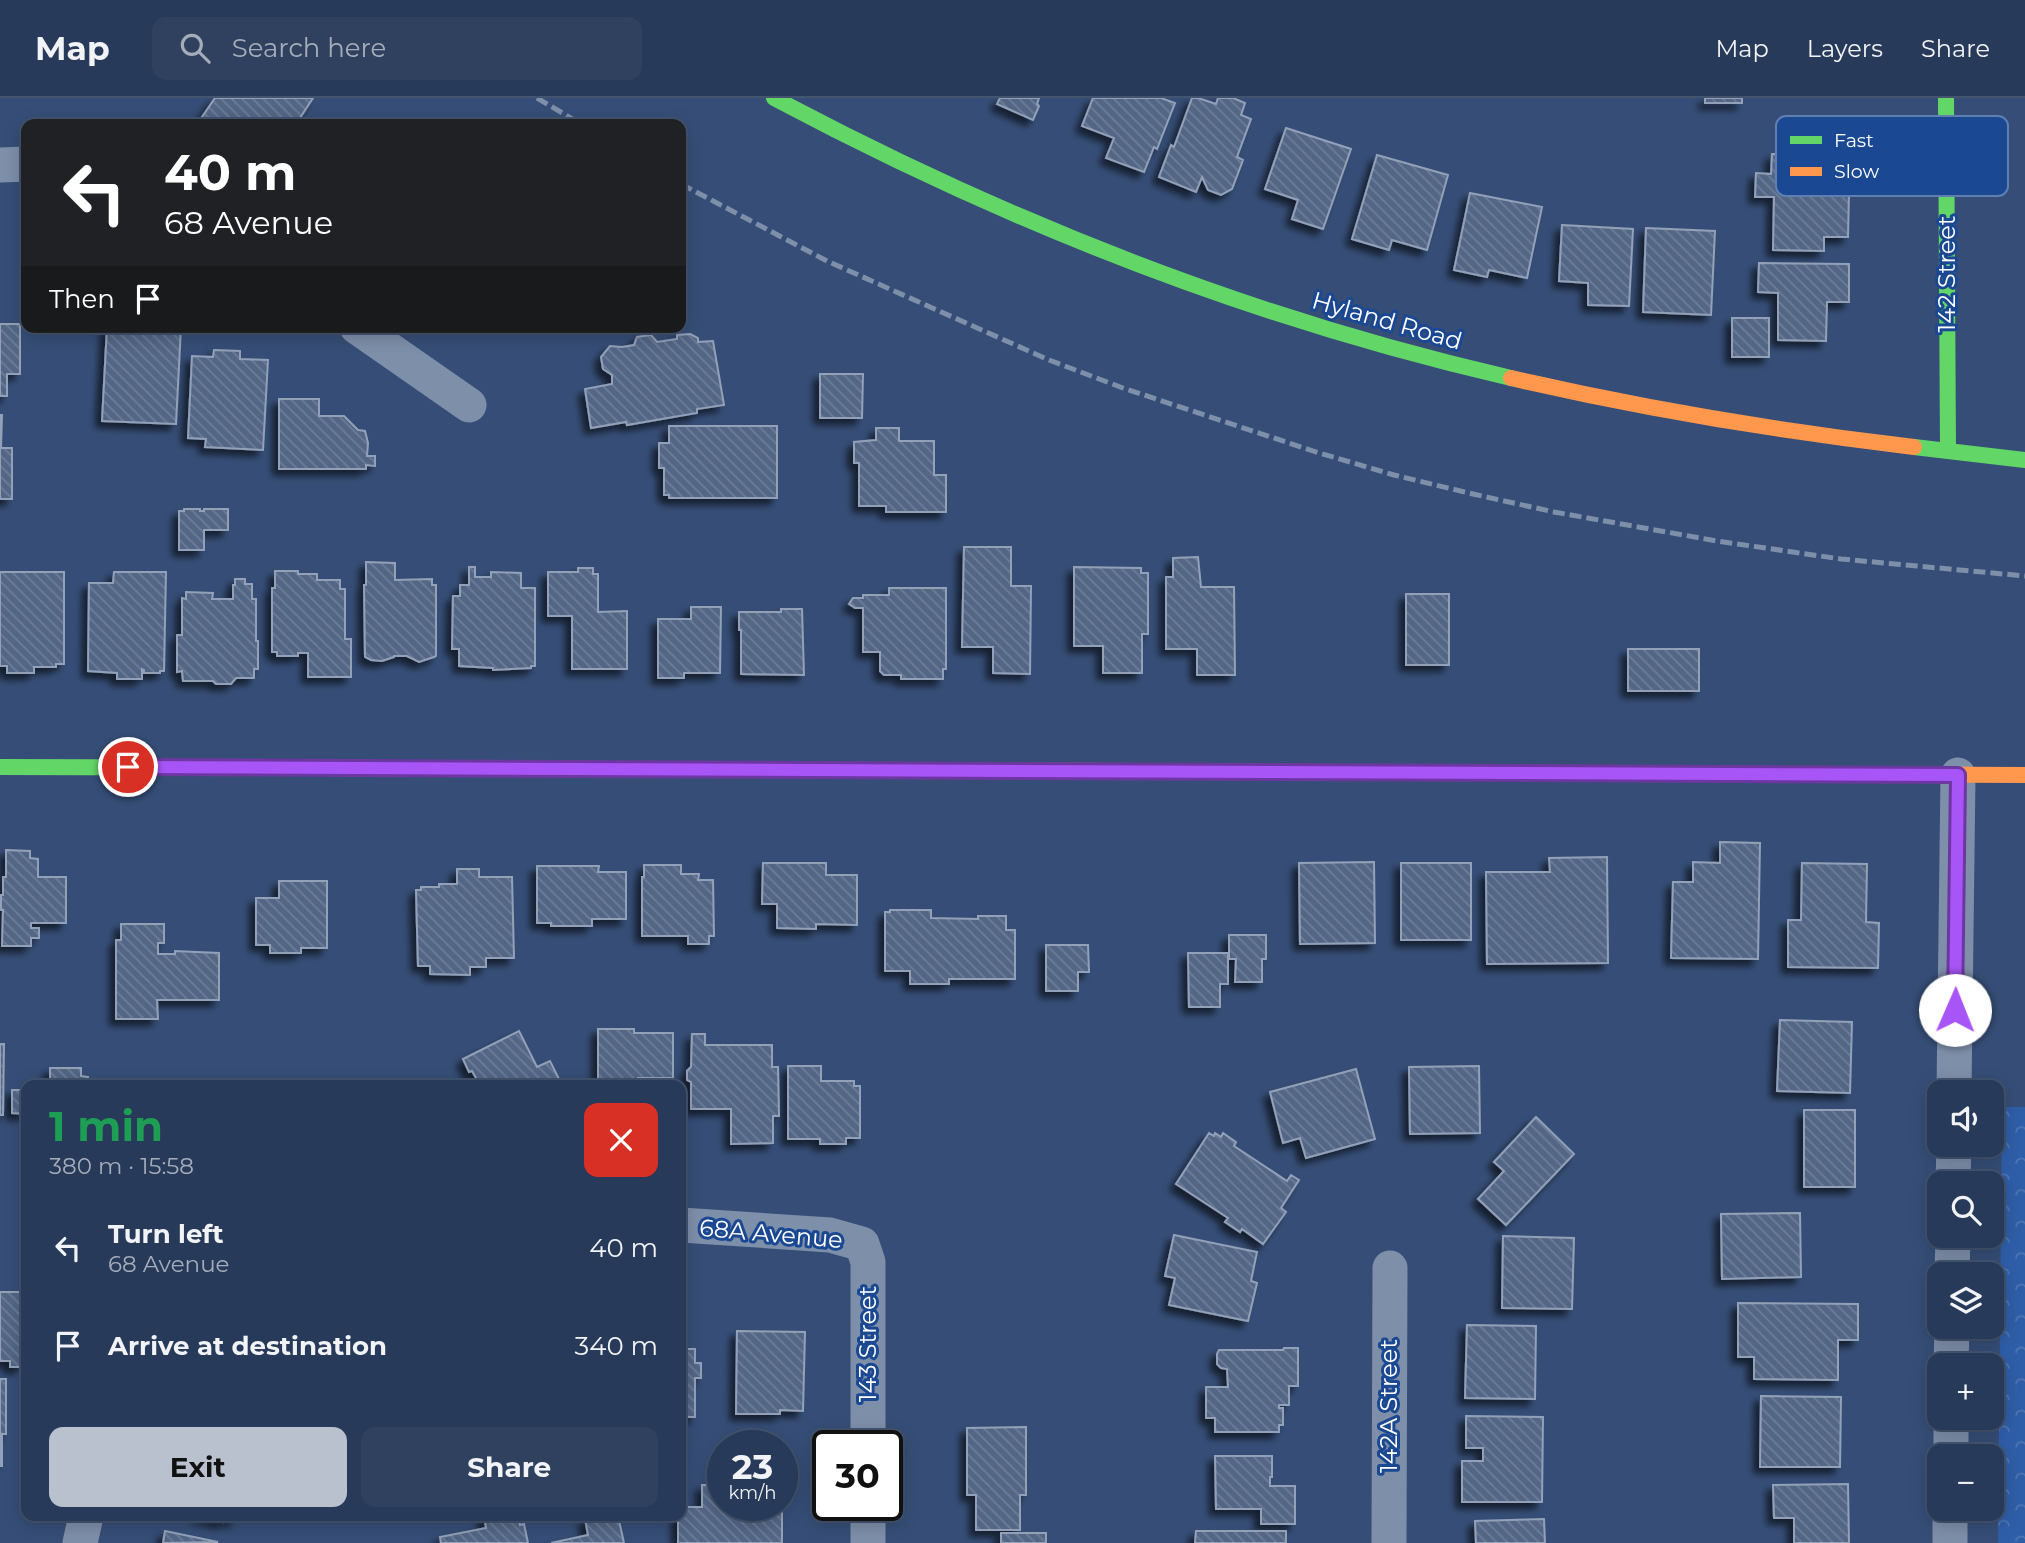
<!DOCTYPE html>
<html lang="en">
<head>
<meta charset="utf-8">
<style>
	:root { --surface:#283a59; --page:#30415f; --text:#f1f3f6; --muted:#a5adba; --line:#44546f; --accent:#b9c1cf }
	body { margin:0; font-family:Montserrat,sans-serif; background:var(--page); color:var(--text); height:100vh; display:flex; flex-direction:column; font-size:26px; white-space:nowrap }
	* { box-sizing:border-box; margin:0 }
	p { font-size:23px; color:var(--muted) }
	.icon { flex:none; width:38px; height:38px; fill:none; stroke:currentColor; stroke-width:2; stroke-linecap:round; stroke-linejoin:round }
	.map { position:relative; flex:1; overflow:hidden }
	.sheet { position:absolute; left:21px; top:982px; width:665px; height:441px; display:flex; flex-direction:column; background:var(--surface); border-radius:14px; box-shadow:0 4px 18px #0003,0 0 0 2px var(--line) }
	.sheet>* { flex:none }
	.banner { position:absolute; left:21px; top:21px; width:665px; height:214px; border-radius:14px; box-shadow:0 4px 18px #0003,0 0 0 2px var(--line); background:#202124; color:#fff; overflow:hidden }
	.controls { position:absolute; left:1927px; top:982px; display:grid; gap:14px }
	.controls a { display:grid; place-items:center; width:77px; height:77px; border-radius:14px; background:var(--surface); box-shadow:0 4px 18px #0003,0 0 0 2px var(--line); font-size:35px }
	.speed { position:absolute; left:707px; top:1332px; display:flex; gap:14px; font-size:35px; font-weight:700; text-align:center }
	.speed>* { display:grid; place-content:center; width:91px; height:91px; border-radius:50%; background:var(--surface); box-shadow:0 4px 18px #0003,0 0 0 2px var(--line); line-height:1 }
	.speed small { font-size:18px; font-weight:400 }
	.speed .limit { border:4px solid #111; border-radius:10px; background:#fff; color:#111 }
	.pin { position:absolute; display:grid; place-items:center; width:60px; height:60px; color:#fff; margin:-30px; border:4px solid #fff; border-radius:50%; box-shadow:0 2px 7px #0007 }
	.me { position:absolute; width:77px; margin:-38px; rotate:1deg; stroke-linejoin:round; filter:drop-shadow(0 0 5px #0008) }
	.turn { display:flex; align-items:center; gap:24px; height:147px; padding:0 28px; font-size:32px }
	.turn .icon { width:91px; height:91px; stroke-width:2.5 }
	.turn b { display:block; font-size:49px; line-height:60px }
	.then { display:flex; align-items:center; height:66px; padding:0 28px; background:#0003; gap:14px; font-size:26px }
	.round { display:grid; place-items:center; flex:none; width:74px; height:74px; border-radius:14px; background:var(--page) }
	.summary { display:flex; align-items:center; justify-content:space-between; height:119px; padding:0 28px }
	h1 { font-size:42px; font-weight:700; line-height:52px; color:#1e9e55 }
	.action { display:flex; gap:14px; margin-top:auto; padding:14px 28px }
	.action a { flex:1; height:80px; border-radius:14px; background:var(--accent); color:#111; font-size:28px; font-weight:700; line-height:80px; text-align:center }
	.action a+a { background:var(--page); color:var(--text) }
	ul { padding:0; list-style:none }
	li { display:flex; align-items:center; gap:21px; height:98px; padding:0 28px }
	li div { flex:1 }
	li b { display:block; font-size:26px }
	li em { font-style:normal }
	header { display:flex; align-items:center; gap:42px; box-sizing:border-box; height:98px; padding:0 35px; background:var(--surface); border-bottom:2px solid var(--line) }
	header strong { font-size:33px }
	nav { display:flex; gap:38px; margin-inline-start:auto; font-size:24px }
	.search { width:490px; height:63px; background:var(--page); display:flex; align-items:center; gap:18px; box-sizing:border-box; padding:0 24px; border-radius:14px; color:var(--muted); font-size:26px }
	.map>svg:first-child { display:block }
	.park { fill:url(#park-crowns) }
	.building { fill:url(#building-back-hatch); stroke:#93a1b8; stroke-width:2; filter:url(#shadow) }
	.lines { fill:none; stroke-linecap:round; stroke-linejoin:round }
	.street { stroke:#7e8faa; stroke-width:35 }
	.fast { stroke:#63d668; stroke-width:16 }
	.slow { stroke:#ff974d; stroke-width:16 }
	.rail { stroke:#7e8fa9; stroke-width:5; stroke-dasharray:12 5; stroke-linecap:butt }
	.route-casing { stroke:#6d37a1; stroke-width:18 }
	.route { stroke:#a855f7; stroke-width:12 }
	.labels { text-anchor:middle; stroke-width:6; stroke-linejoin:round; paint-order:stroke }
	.street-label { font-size:24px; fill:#fff; stroke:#1b4892 }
	.key { fill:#1b4892; stroke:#5f7fb3; stroke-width:2 }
	.key-label { font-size:19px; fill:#fff }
</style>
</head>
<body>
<header>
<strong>Map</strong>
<div class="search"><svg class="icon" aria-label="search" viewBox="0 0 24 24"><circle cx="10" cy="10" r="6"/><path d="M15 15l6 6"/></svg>Search here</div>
<nav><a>Map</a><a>Layers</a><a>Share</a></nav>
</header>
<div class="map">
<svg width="2025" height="1445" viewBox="0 0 2025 1445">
	<defs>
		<pattern id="park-crowns" width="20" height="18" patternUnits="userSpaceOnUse" patternTransform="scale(1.75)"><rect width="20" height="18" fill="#2f5ea8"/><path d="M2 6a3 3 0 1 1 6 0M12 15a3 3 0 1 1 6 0" fill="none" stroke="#4e76b5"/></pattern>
		<pattern id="building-back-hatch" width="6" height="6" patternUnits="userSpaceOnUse" patternTransform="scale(1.75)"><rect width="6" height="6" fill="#536686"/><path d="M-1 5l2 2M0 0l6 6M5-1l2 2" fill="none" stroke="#6d7d98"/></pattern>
		<filter id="shadow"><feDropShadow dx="-6" dy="6" stdDeviation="3.5" flood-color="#0009"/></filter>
	</defs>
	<rect width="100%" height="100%" fill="#364e77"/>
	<!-- park -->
	<path class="park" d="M2002,1009H2025V1445H1998Z"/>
	<!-- building -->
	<path class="building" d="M215,0H313L296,26H207L200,22Z
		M1000,0H1039L1037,6L1039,8L1033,22L997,6Z
		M1093,0H1161L1175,5L1157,51L1154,49L1144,74L1106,60L1114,40L1082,28Z
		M1192,0H1198L1216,6L1218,0H1233L1245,5L1241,17L1251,21L1237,59L1243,62L1232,91L1221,97L1208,92L1202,79L1196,94L1159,79L1171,47L1174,49Z
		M1705,0H1742V5H1705Z
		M1286,30L1351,51L1323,131L1292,121L1298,102L1265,91Z
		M1772,56L1841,57V94H1849L1848,139H1824V153L1773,152L1774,99H1755L1756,75L1771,76Z
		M1377,57L1448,77L1427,152L1392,142L1389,152L1352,141Z
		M1470,95L1542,109L1527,180L1489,172L1487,179L1454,172Z
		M1562,127L1633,131L1629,208L1588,207V185L1559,183Z
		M1646,130L1715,133L1711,217L1643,214Z
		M1759,165L1849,166V204H1827L1826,243L1778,242V195L1758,194Z
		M1732,220H1769V259H1732Z
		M0,226H20V276H7V298H0Z
		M107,229H181L176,326L102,323Z
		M690,236L698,240V244L713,243L724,307L697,311V315L627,327L626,324L591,330L585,291L612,286V277L603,271L601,259L610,248L622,249L634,247L637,239L651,237L657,244L677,241V237Z
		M214,252L240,253V261L268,262L263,352L205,349L206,341L188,340L192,258L213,259Z
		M820,276H863L862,320H820Z
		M279,301H319V318H344L358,332L365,333L368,345L367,358H375V368L366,367V371H279Z
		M0,317H2L1,350H12V401H0Z
		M669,328H777V400H669V397H664V370H659V345H669Z
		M876,330H899V343H934V377H946V414H886V408H859V365H854V344L876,342Z
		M184,411H200V413H204V411H228V432H204V452H179V413H184Z
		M964,449H1011V488H1031L1030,576L993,575V549H962Z
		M1198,459L1201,489H1234L1235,577H1197V551H1166V479H1173V460Z
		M366,464L395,465V482L432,481V487H436V558L434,559L419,564L407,558H394V559L382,563L371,562L365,559L364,487H366Z
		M469,469H475V479H491V474L521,475V490H535V568H531V570L493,572V570L459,568V551H452L453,498H460V487H469Z
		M1074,469L1141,470V475H1148V536H1142V575H1103V548H1074Z
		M578,470H593V476H598V514L627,513V571H572V518H548V474H578Z
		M275,473H298V476H317V482H340V491H345V541H351V579H308V555H298V558H277V554H272V490H275Z
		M0,474H64V566H56V569H34V575H7V568H0Z
		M114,474H166L164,573H160V575H144V572L142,571V581H117V575L88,573L89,485H113Z
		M235,481H245V486H252V501H256V543H258V571H254V580H236L231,586H216L213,583H183L182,573L177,574V537H182V500L186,501V494L213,495L212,501H233V487H235Z
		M889,490H946V571H943V581H901V577H884L880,573V554H863V510H855L849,506L853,500H863V497H889Z
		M1406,496H1449V567H1406Z
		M691,509H721L720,575H684V580H658V521H691Z
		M781,511H802L804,577L741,576V532H739V514H781Z
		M1628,551H1699V593H1628Z
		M1720,744L1760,745L1758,861L1671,860L1673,784H1693V764L1720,765Z
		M6,752L30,753V760L38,761V779H66V825H31V830H39V840H31V848H2L3,812H1V797H3V779H6Z
		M1607,759L1608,865L1487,866L1486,774H1550L1549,760Z
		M1374,764L1375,845L1300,846L1299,765Z
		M763,765H826V777H857V827L816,826V831L777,830V806H762Z
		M1401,765H1471V842H1401Z
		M1802,765L1867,766L1866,824L1879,825L1878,870L1788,869V822H1801Z
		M644,767H681V776H699L698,782H713L714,838H709V846H688V838H642V779H644Z
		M537,768H599L598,774H626V821H592V828H551V825H537Z
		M457,771H479V779H512L514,860H486V869H470V877L430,876V868H418L416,792H421V789H439V786H457Z
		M279,783H327V850H301V855H270V847H256V800H279Z
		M890,812H931V820L978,821V818H1006V832H1015V881H949V886H910V873H885V814H890Z
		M121,826H164V845H158V856H175V853L219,855V902H157L158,921H116V842H121Z
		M1229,837H1266V861H1262V884H1235L1236,861H1229Z
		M1046,847H1088L1089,874H1078V893H1046Z
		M1188,855H1228V886H1220V909H1189Z
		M1780,922L1852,924L1850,995L1777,993Z
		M598,931H634V935H673V980H638V987H598Z
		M519,933L537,969L550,963L562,987H480L472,973L469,974L463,961Z
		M692,936H705V947H772V969H778L779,1018H773V1045L731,1046V1011H691V984L687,982V973L691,969Z
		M0,946H4L3,1017H0Z
		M788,968H821V983H854V988H860V1040H846V1046H820V1041H788Z
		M1479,968L1480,1035L1410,1036L1409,969Z
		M50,970H81V978L88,979V987H50Z
		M1356,971L1375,1041L1306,1060L1300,1040L1283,1045L1270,994Z
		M12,992H26V1016L12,1015Z
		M1804,1012H1855V1089H1804Z
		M1536,1019L1574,1056L1506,1127L1478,1101L1504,1073L1494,1064Z
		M1209,1035L1214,1038L1215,1035L1221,1039L1223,1035L1236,1044L1234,1048L1287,1083L1291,1077L1299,1082L1281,1110L1286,1114L1263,1146L1242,1131L1240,1134L1225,1124L1228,1120L1176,1086Z
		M1800,1115L1801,1179L1722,1181L1721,1116Z
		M1174,1137L1257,1154L1251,1183L1257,1185L1248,1223L1169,1207L1175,1180L1165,1178Z
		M1503,1138L1574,1140L1572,1211L1502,1210Z
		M0,1194H26V1264H21V1269H10V1263H0Z
		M1738,1205L1858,1206V1242H1838V1282L1754,1281V1259H1738Z
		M1467,1227L1536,1228L1535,1301L1465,1300Z
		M737,1233L805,1234L803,1313L780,1312V1316H736Z
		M1284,1250H1298V1288H1289V1307H1279V1310H1283V1327H1279V1334H1215V1320H1206V1289H1228L1227,1271L1221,1270L1217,1266V1256L1219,1252H1283Z
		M681,1251H695V1265H701V1280H695V1319H683V1329H681Z
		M0,1281H6V1336H2V1368H0Z
		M1761,1298L1841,1299L1840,1369H1760Z
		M1466,1318L1543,1319L1542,1404H1462V1363H1483V1350H1466Z
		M1026,1329V1397H1020V1432H976V1397H967V1330Z
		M1215,1358H1272V1379H1270V1388H1295V1426H1261V1411H1216Z
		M1848,1386L1849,1445H1794V1420H1774L1773,1387Z
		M702,1387H723V1407H741V1416H762V1410H782V1445H678V1418H681V1409H702Z
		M196,1418H236L235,1423L224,1420L223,1424Z
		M484,1418H518L520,1427L524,1426L528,1445H441L440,1439L486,1430Z
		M602,1418H618L624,1445H551L588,1437L585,1421Z
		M1544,1421L1545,1445H1476L1475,1423Z
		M165,1433L218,1444L163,1445Z
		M1196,1433H1286V1445H1195Z
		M1001,1435H1046V1445H1001Z"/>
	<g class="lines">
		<!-- street -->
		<path class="street" d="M0,67L26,66
			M357,229L469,307
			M1954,994L1958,677
			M1953,1085L1954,1046
			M681,1127L830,1137L862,1146L868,1164V1348
			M1952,1176L1953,1138
			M1951,1267L1952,1228
			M1951,1358V1320
			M868,1407V1445
			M80,1445L86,1418
			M1389,1445L1390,1170
			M1950,1445V1410"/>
		<!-- fast -->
		<path class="fast" d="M774,0C1007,124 1254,221 1511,280
			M1946,0L1948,352
			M1914,349L2025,362
			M0,669L886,672
			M1321,674L1801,676"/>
		<!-- slow -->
		<path class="slow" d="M1511,280C1645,311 1778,333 1914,349
			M886,672L1321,674
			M1801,676L2025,677"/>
		<!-- rail -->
		<path class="rail" d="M537,0L581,26
			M681,86L827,163L1049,262L1123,290L1316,354L1394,377L1473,396L1554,414L1717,443L1841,461L2025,478"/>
	</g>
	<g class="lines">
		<defs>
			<path id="route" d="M128,669L1958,677L1955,912"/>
		</defs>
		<!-- route casing -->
		<use href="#route" class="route-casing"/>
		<!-- route -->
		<use href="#route" class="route"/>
	</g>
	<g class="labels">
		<!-- street labels -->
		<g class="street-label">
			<text transform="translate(1947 176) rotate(-90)" y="8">142 Street</text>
			<text transform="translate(1387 223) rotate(16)" y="8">Hyland Road</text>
			<text transform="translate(771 1136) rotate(5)" y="8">68A Avenue</text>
			<text transform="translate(868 1246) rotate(-90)" y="8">143 Street</text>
			<text transform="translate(1389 1308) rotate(-90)" y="8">142A Street</text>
		</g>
	</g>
	<!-- legend -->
	<rect x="1776" y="18" width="232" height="80" rx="10" class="key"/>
	<rect x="1790" y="38" width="32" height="8" fill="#63d668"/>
	<rect x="1790" y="69" width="32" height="9" fill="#ff974d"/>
	<g class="key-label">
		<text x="1834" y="49">Fast</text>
		<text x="1834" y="80">Slow</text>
	</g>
</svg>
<div class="controls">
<a><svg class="icon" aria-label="sound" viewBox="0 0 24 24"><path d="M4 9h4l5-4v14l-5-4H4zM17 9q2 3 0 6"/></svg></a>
<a><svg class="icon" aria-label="search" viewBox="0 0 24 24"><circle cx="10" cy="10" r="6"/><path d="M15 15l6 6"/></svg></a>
<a><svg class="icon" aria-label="layers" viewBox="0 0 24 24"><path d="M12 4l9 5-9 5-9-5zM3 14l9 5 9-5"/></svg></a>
<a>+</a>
<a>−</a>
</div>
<div class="speed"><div>23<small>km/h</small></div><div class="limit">30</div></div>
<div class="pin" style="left:128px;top:669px;background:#d93025"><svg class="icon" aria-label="arrive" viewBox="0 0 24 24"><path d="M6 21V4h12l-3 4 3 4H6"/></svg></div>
<svg class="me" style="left:1955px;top:912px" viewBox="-20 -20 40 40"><circle r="19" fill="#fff"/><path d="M0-13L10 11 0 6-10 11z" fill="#a855f7"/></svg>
<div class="banner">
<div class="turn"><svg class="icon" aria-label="left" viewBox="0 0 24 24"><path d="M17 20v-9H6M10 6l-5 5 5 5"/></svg><div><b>40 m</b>68 Avenue</div></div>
<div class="then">Then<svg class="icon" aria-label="arrive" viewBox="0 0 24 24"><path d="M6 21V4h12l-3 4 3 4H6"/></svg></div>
</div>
<section class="sheet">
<div class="summary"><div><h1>1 min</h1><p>380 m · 15:58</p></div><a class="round" style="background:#d93025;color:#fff"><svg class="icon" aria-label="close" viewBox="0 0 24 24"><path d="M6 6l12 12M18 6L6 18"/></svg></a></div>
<ul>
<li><svg class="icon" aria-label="left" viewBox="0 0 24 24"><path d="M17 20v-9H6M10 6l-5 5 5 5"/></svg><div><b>Turn left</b><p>68 Avenue</p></div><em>40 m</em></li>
<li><svg class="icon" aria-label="arrive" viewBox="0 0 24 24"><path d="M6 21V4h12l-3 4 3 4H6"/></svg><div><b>Arrive at destination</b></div><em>340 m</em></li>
</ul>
<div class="action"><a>Exit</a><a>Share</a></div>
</section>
</div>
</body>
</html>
